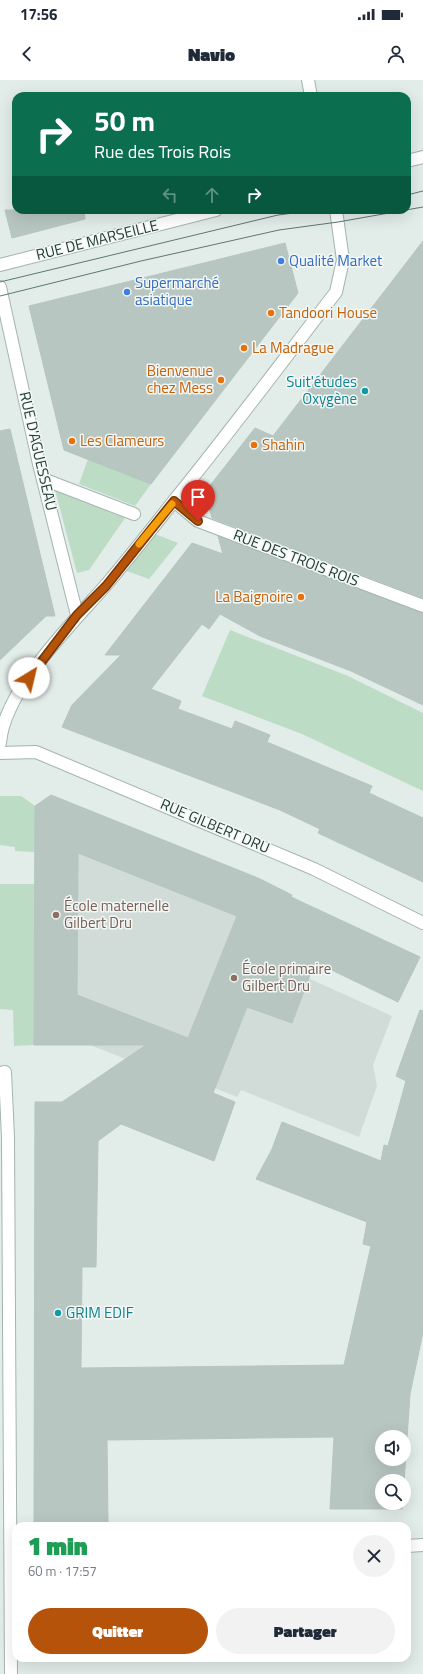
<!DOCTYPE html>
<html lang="fr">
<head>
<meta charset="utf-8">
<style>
	:root { --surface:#fff; --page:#f2f2f3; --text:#1f2937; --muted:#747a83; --accent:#b45309 }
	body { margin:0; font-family:"Titillium Web",sans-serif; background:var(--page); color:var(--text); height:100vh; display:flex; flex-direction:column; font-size:15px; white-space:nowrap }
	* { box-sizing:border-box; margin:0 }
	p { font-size:13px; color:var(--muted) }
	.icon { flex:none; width:22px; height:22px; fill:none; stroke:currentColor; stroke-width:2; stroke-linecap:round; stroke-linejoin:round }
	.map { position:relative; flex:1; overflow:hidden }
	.side { position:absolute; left:12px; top:1442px; width:399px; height:140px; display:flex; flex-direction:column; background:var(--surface); border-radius:12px; box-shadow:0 4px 16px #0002 }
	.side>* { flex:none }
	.banner { position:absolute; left:12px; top:12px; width:399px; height:122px; border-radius:12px; box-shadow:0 4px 16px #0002; background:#0b6e4f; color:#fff; overflow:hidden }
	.buttons { position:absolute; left:375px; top:1350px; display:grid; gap:8px }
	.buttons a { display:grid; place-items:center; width:36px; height:36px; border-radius:50%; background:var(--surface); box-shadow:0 4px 16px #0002; font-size:20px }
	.pin { position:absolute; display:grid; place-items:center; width:34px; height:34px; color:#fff; margin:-41px -17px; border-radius:50% 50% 50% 0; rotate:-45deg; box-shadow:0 0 4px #0007 }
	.pin .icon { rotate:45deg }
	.me { position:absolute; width:44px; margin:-22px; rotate:36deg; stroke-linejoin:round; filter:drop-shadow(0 0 3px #0008) }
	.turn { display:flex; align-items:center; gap:14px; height:84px; padding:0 16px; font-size:18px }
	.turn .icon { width:52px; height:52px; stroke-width:2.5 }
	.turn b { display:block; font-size:28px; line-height:34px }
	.lanes { display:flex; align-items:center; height:38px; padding:0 16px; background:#0003; justify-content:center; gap:20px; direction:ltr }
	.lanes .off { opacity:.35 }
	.round { display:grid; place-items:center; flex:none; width:42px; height:42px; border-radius:21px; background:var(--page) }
	.overview { display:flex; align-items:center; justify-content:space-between; height:68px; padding:0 16px }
	h1 { font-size:24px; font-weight:800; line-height:30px; color:#1e9e55 }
	.button { display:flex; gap:8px; margin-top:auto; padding:8px 16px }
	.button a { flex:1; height:46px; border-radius:24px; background:var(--accent); color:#fff; font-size:16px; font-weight:800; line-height:46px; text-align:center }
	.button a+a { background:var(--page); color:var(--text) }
	.status { display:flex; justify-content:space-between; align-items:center; height:28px; padding:0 20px; background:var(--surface); direction:ltr }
	.status svg { height:11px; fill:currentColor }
	header { display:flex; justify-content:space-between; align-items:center; height:52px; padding:0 16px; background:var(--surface); font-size:18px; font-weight:800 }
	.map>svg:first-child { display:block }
	.built { fill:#d1dbd7 }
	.green { fill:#bcdcc5 }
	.building { fill:#b8c6c1; stroke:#b5c5bf; fill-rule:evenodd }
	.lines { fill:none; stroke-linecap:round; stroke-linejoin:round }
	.pedestrian-casing { stroke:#a5b4af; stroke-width:14 }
	.minor-casing { stroke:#a5b4af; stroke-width:14 }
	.tertiary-casing { stroke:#a5b4af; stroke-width:14 }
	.pedestrian { stroke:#fff; stroke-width:12 }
	.minor { stroke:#fff; stroke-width:12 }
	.tertiary { stroke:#fff; stroke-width:12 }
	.tram { stroke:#5e7771; stroke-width:1 }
	.route-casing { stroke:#753606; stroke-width:10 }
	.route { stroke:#b45309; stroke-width:7 }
	.slow { stroke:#f59e0b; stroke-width:7 }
	.shop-dot { fill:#3f7fe0; stroke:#f3f8f6; stroke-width:1.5 }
	.food-dot { fill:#e8710a; stroke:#f3f8f6; stroke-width:1.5 }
	.culture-dot { fill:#0f9aa8; stroke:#f3f8f6; stroke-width:1.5 }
	.education-dot { fill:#8d6e63; stroke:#f3f8f6; stroke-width:1.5 }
	.labels { text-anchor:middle; stroke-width:3; stroke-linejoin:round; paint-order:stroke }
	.street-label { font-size:15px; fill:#233c36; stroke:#f3f8f6 }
	.shop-label { font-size:15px; fill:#366cbe; stroke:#f3f8f6; text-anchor:start }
	.food-label { font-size:15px; fill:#c56008; stroke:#f3f8f6; text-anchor:start }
	.culture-label { font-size:15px; fill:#0d838f; stroke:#f3f8f6; text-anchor:end }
	.education-label { font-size:15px; fill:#785e54; stroke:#f3f8f6; text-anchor:start }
</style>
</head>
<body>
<div class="status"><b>17:56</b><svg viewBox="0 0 49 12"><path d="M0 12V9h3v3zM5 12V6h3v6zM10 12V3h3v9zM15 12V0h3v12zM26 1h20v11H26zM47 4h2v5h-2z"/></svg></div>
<header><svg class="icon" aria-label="back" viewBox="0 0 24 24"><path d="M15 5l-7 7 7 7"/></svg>Navio<svg class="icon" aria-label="person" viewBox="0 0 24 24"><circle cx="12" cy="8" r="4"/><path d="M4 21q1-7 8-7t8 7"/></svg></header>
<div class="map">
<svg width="423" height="1594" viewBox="0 0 423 1594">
	<rect width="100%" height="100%" fill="#e2ece8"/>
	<!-- built -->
	<path class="built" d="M51,715L258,798L309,826L288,889L392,936L373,985L377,1006L359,1057L241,1010L237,1017L215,1008L212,1013L90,965H34L35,726Z"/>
	<!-- green -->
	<path class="green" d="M88,379L151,404L135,426L79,404Z
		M55,410L125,438L89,490L77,493Z
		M155,454L178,463L149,499L127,491Z
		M230,550L348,596L423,633V711L302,654L202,616Z
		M0,716H21L35,726V772L15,771V767L0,765Z
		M0,804H34V965L14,966L13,930L0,929Z"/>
	<!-- building -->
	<path class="building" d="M5,130H84L85,139L12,158Z
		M423,161V518L212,438L205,412L255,348L273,356Z
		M285,163L298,213L151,404L64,370L29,226Z
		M10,349L55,536H46L0,580V351Z
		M218,456L423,533V625L351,591L260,556L220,534L209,549L202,544L151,609L181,621L178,629L232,649L235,641L270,655L267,662L372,706L369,713L423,738V802L318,753L320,749L280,730L62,647L72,625L121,575H105L192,463L223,474Z
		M51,715L258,798L292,815L291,817L420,877L398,922L315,882L292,943L247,927L213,1013L235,1022L214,1081L121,1044L98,1061L96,1187H82L81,1288L344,1285L371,1166L363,1164L367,1142L256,1099L272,1069L282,1042L381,1081L384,1065L388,1066L406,1001L396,996L420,930L423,931V1252L410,1314L404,1403V1401H382V1423H403L402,1429H330L334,1357L107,1360L108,1444H34L35,1022H62L146,965H34L35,726ZM78,773L237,836L188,958L77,915ZM382,1357H404V1379H382Z"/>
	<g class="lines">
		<defs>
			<path id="pedestrian" d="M43,399L134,434"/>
			<path id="minor" d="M308,0L311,16
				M0,207L39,384L77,535
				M174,421L198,441L423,526
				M0,663C4,610 72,544 106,505C129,478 151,450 173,422C229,353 282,282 336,212L343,180L336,130
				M0,673L36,672L314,789L423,843
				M0,993L5,992L8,1057L11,1594
				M407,1466L423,1465"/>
			<path id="tertiary" d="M407,81L423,77
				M0,185L216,130"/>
		</defs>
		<!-- pedestrian casing -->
		<use href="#pedestrian" class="pedestrian-casing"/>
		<!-- minor casing -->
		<use href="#minor" class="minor-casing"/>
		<!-- tertiary casing -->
		<use href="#tertiary" class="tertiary-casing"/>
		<!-- pedestrian -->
		<use href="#pedestrian" class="pedestrian"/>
		<!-- minor -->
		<use href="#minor" class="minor"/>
		<!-- tertiary -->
		<use href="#tertiary" class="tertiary"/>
		<!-- tram -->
		<path class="tram" d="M407,115L423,111
			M0,202L278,135L317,130
			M0,216L141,181L279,150L338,142L423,127"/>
	</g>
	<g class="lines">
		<defs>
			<path id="route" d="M29,598L77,535L106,506L174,421L198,441"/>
		</defs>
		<!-- route casing -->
		<use href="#route" class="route-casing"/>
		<!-- route -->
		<use href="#route" class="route"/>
		<!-- slow -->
		<path class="slow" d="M139,464L172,424"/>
	</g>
	<!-- markers -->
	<g class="shop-dot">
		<circle cx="281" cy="181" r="4"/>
		<circle cx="127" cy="212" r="4"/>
	</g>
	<g class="food-dot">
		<circle cx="271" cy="233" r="4"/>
		<circle cx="244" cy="268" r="4"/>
		<circle cx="221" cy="300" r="4"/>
		<circle cx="72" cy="361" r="4"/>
		<circle cx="254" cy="365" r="4"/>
		<circle cx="301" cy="517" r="4"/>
	</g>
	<g class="culture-dot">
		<circle cx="365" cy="311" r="4"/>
		<circle cx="58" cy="1233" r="4"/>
	</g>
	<g class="education-dot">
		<circle cx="56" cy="835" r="4"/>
		<circle cx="234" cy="898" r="4"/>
	</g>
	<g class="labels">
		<!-- street labels -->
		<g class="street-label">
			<text transform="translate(97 160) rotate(-14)" y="5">RUE DE MARSEILLE</text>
			<text transform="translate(38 371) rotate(77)" y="5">RUE D'AGUESSEAU</text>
			<text transform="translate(296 478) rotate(21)" y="5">RUE DES TROIS ROIS</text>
			<text transform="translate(215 746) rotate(23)" y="5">RUE GILBERT DRU</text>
		</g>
		<!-- shop labels -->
		<g class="shop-label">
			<text x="289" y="186">Qualité Market</text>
			<text x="135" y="208">Supermarché<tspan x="135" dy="17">asiatique</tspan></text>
		</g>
		<!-- food labels -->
		<g class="food-label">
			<text x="279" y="238">Tandoori House</text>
			<text x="252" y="273">La Madrague</text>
			<text x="213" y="296" text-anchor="end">Bienvenue<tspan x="213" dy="17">chez Mess</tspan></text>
			<text x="80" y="366">Les Clameurs</text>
			<text x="262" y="370">Shahin</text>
			<text x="293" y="522" text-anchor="end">La Baignoire</text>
		</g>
		<!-- culture labels -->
		<g class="culture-label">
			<text x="357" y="307">Suit'études<tspan x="357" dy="17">Oxygène</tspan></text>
			<text x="66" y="1238" text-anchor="start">GRIM EDIF</text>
		</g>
		<!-- education labels -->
		<g class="education-label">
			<text x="64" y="831">École maternelle<tspan x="64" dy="17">Gilbert Dru</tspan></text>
			<text x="242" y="894">École primaire<tspan x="242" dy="17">Gilbert Dru</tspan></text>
		</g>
	</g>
</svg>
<div class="buttons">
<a><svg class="icon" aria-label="sound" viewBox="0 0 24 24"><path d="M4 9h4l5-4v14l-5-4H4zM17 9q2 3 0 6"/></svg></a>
<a><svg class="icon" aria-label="search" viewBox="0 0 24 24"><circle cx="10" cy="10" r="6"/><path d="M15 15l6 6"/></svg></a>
</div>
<div class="pin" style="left:198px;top:441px;background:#d93025"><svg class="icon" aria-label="arrive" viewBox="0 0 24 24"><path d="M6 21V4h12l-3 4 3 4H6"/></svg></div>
<svg class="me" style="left:29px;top:598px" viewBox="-20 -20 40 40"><circle r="19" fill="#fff"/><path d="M0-13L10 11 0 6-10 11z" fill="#b45309"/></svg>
<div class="banner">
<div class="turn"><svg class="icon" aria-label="right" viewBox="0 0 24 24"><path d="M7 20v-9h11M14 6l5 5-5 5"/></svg><div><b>50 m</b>Rue des Trois Rois</div></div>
<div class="lanes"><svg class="icon off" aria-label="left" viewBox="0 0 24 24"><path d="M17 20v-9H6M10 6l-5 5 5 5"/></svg><svg class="icon off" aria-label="ahead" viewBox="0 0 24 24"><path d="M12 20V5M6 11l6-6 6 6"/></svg><svg class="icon" aria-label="right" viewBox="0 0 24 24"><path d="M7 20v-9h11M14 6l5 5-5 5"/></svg></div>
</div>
<section class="side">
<div class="overview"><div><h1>1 min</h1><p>60 m · 17:57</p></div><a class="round"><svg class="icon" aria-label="close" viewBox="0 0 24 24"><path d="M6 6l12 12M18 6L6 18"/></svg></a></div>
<div class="button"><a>Quitter</a><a>Partager</a></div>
</section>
</div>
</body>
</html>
